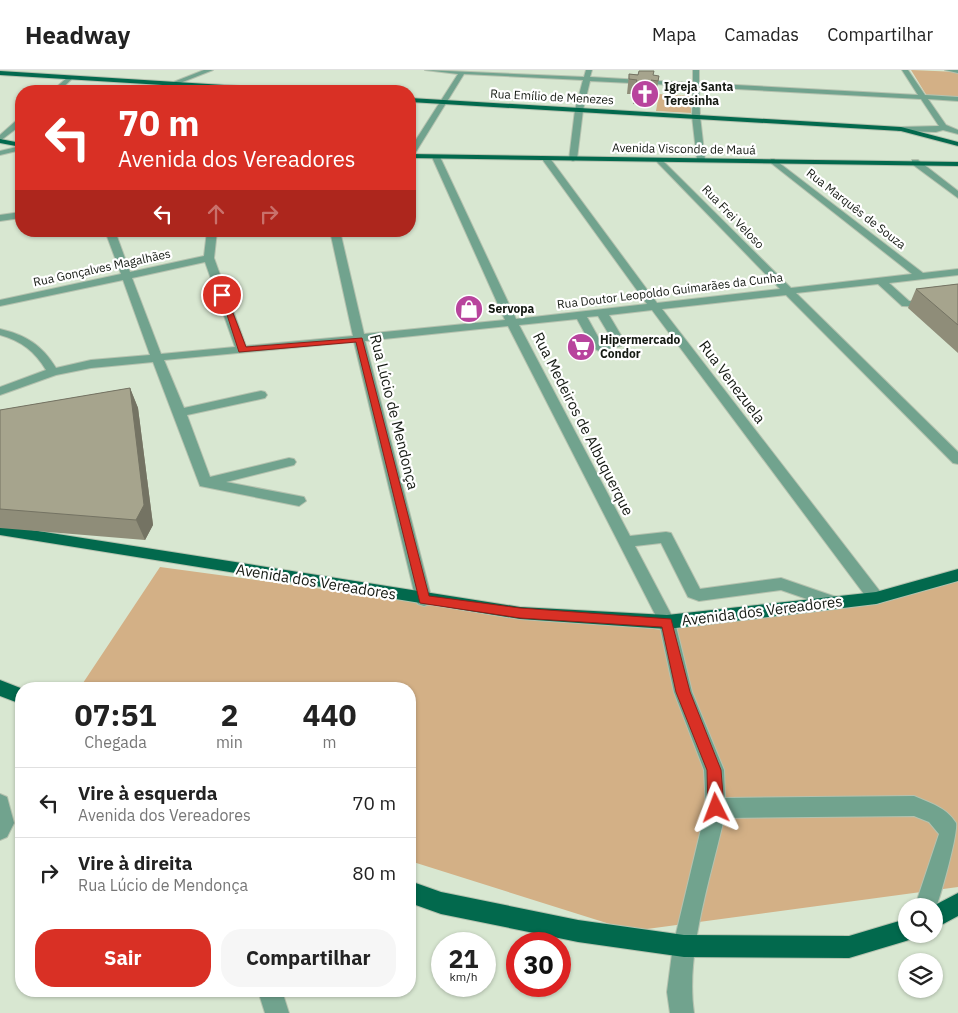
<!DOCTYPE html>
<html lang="pt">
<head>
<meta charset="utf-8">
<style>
	:root { --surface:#fff; --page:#f6f6f6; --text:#222; --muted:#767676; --line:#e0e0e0; --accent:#d93025 }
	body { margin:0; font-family:"IBM Plex Sans",sans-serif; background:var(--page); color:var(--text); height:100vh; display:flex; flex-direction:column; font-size:19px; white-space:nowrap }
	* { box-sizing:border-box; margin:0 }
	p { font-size:16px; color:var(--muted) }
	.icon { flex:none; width:28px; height:28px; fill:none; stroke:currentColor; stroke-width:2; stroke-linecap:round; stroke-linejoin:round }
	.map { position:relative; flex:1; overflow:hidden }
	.panel { position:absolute; left:15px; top:612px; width:401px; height:315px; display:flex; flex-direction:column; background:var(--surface); border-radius:20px; box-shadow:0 1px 4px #0004 }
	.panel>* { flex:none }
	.banner { position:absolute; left:15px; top:15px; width:401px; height:152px; border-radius:20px; box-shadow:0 1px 4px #0004; background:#d93025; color:#fff; overflow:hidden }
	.tools { position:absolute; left:898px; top:828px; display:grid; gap:10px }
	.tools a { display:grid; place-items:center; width:45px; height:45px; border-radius:50%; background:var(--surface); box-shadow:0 1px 4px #0004; font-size:25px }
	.speed { position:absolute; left:431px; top:862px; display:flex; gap:10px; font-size:25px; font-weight:700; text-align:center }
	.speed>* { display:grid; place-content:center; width:65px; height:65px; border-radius:50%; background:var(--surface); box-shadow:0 1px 4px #0004; line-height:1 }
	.speed small { font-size:12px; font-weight:400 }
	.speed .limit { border:8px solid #d22; background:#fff; color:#111 }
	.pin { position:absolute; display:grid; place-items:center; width:42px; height:42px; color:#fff; margin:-21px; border:2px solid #fff; border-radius:50%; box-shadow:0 1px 5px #0007 }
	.me { position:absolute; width:55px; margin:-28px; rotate:357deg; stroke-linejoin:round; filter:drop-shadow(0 0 4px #0008) }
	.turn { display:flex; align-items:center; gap:18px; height:105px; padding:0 20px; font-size:22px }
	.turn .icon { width:65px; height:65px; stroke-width:2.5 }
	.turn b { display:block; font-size:35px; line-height:42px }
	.lanes { display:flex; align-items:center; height:48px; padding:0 20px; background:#0003; justify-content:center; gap:25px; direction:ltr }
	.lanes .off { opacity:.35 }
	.eta { display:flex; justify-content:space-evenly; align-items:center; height:85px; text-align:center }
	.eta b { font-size:30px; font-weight:700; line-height:35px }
	.button { display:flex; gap:10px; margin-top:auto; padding:10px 20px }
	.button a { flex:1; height:58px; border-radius:20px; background:var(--accent); color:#fff; font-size:20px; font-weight:700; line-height:58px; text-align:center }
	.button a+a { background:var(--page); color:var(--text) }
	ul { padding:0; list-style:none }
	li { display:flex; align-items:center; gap:15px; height:70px; padding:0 20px; border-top:1px solid var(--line) }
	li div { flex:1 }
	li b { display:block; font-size:19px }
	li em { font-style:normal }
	header { display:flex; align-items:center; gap:30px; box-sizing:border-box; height:70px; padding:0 25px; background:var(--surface); border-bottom:1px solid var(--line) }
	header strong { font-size:24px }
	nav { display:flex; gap:28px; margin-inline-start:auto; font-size:18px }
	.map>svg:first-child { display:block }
	.green { fill:#d3b086 }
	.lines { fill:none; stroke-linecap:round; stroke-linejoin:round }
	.minor-casing { stroke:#b5c2af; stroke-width:2 }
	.major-casing { stroke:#b5c2af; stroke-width:2 }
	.minor { fill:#71a38e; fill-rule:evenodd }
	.major { fill:#02694d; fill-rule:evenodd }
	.wall { fill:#8f8d79 }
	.shaded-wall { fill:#747363 }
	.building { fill:#a6a48d; stroke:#747363 }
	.route { fill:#d93025; stroke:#8d1f18 }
	.labels { text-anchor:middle; stroke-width:4.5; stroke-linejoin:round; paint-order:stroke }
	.far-poi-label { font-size:12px; font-weight:bold; fill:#151a13; stroke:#fff; text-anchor:start }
	.far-street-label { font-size:12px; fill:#151a13; stroke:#fff }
	.street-label { font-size:15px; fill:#151a13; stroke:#fff }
</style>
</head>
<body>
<header>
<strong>Headway</strong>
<nav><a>Mapa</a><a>Camadas</a><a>Compartilhar</a></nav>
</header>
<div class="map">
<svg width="958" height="943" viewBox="0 0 958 943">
	<rect width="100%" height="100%" fill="#d8e7d1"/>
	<!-- green -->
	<path class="green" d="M911,0L958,2V27L927,26Z
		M659,24L691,26V43L656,41Z
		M160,497L425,533L663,560L878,530L958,509V817L632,861L410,791V619H79Z"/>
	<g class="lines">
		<defs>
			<path id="minor" d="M204,0H213L175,15L170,21H163L171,13Z
				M425,0L584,7L586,0H592L590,7L693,13V0H699V13L918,25L902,0H908L925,25L958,27V31L928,29L946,55L958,60V64L943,60L936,62L898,61L897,59L901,57L939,56L921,29L699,17L700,46L705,90L701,92L697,90L692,46L693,16L590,11L583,40L577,89L573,91L569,89L575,40L583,10L464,4L414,85L410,87V79L458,4Z
				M945,0H958V3Z
				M69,6L74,7L59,21H52Z
				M18,49H21V55L0,71V65Z
				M21,76V80L0,85V81Z
				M436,85L440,87L516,249L647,234L542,89L546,87H549L657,233L780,219L657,92L656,90L660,88L791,218L912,204L771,93V89H774L923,203L958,199V205L889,213L909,231L932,232V236L928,237L902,236L878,214L796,223L958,382V394L953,393L786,225L662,239L882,524L884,528L882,532L876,534L870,532L652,240L609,245L625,272L621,276L599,281L593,278L577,249L519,255L630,466L666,462L671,463L700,519L781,508L842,529L844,533L842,537L836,539L781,520L699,531L688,527L661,473L635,476L675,552L692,622L724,700L725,728L914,726C930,733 946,737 956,753C958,764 940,829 934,843V836H915L939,764L929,752L914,746L724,748C711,807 685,883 694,943H670L667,922L673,876L706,738L704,700L674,622L659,552L508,256L365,271L432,530L430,534L424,536L418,534L416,530L354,272L164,290L184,338L261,321L265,322L267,325L265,328L187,345L210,407L289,388L294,389L296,392L294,395L226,412L304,427L306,431L299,436L200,416L153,292L91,298L56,305L0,325V317L46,300C35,282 22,271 0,265V259C26,265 42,275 56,298L91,290L150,285L123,210L0,236V230L121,204L105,161H115L130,202L204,186L207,161H217L214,188L246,276L353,266L330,161H340L364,264L505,250L432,87ZM205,192L235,277L161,284L132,208ZM598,246L613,271L602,274L587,247Z
				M912,90H918L958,121V128L912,94Z
				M21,142V148L0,151V145Z
				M0,724L7,727L14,753L7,767L0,770Z
				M258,921H282L289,943H265Z"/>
			<path id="major" d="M0,1L287,19L290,21H259L0,5Z
				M410,28L901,57L958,72V76L901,61L410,32Z
				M0,69L21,73V77L0,73Z
				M410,84L958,92V96L410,88Z
				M0,455L520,537L667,545L876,522L958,499V511L876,534L667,559L520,549L0,465Z
				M0,610L23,619L21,634L0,626Z
				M410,811L441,822L578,850L684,865L849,866L906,849V864H916L914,868L906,871L849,888L684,887L578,872L441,844L410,833Z
				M958,823V846L934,859L933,836Z"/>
		</defs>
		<!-- minor casing -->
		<use href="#minor" class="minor-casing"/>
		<!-- major casing -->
		<use href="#major" class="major-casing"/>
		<!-- minor -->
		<use href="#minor" class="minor"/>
		<!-- major -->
		<use href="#major" class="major"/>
	</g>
	<!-- wall -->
	<path class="wall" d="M629,4L659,6L656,25H649L648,35L633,34L635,24H627Z
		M958,214V283L908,238L916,219Z
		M130,318L138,338L153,455L145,470L0,458V340Z"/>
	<!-- shaded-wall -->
	<path class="shaded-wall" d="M130,318L138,338L153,455L145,470L136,450Z"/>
	<!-- building -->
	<path class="building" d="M639,1H654L653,5L659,6L658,11L651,10L650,20L635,19L637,10L629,9V4L638,5Z
		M958,214V255L916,219Z
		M130,318L144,435L136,450L0,439V340Z"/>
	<!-- route -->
	<path class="route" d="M220,223L226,225L246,277L362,268L429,526L520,538L671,549L690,622L721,700L724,738L721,743L716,745L711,743L708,738L707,700L676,622L662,557L520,548L420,533L356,272L239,282Z"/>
	<!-- icons -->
	<defs>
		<symbol id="church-disc" viewBox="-11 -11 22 22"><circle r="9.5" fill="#b8449d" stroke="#fff"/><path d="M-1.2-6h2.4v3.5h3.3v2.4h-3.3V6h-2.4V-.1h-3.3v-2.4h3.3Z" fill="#fff"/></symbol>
		<symbol id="shop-disc" viewBox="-11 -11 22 22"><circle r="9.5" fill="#b8449d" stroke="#fff"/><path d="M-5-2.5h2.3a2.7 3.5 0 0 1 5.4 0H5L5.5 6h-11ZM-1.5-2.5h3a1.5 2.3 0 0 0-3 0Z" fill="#fff"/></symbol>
		<symbol id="supermarket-disc" viewBox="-11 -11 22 22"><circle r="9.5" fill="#b8449d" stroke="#fff"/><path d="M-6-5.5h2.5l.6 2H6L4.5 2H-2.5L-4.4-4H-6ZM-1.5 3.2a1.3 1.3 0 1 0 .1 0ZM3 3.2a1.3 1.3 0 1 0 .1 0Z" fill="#fff"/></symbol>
	</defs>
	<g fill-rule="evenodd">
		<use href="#church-disc" x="629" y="8" width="32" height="32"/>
		<use href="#shop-disc" x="453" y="223" width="32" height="32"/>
		<use href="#supermarket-disc" x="565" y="261" width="32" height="32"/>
	</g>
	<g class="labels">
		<!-- far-poi labels -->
		<g class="far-poi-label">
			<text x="664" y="21">Igreja Santa<tspan x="664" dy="14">Teresinha</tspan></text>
			<text x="488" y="243">Servopa</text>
			<text x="600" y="274">Hipermercado<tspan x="600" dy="14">Condor</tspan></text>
		</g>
		<!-- far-street labels -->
		<g class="far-street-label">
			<text transform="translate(552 27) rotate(3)" y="4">Rua Emílio de Menezes</text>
			<text transform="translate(684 79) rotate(1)" y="4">Avenida Visconde de Mauá</text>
			<text transform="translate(856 139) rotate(38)" y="4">Rua Marquês de Souza</text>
			<text transform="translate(733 147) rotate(46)" y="4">Rua Frei Veloso</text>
			<text transform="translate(102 198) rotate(-12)" y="4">Rua Gonçalves Magalhães</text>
			<text transform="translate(670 221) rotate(-7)" y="4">Rua Doutor Leopoldo Guimarães da Cunha</text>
		</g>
		<!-- street labels -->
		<g class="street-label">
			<text transform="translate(732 312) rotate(53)" y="5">Rua Venezuela</text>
			<text transform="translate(394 342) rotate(76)" y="5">Rua Lúcio de Mendonça</text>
			<text transform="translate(583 354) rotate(63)" y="5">Rua Medeiros de Albuquerque</text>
			<text transform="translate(316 512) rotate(9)" y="5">Avenida dos Vereadores</text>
			<text transform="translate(762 541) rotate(-7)" y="5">Avenida dos Vereadores</text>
		</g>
	</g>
</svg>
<div class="tools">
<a><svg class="icon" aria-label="search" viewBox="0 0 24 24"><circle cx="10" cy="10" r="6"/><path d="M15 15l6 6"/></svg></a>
<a><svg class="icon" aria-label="layers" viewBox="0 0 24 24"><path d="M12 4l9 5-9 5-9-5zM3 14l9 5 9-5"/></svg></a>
</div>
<div class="speed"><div>21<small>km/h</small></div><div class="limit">30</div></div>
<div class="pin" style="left:222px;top:225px;background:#d93025"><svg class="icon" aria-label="arrive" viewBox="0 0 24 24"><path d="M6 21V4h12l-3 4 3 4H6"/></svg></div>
<svg class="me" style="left:716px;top:738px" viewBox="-20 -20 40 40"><path d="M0-17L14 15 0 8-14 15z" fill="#d93025" stroke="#fff" stroke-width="4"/></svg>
<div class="banner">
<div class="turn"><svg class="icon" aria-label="left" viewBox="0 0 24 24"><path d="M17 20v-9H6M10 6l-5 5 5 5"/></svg><div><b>70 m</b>Avenida dos Vereadores</div></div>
<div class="lanes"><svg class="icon" aria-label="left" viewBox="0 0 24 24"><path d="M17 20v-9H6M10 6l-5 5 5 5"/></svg><svg class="icon off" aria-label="ahead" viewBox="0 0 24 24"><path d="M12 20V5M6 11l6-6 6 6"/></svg><svg class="icon off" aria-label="right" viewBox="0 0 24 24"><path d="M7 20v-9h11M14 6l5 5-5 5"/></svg></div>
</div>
<section class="panel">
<div class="eta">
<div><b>07:51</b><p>Chegada</p></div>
<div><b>2</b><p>min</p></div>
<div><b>440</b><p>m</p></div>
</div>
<ul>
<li><svg class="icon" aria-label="left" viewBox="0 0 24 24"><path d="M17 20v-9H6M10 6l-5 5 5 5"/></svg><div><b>Vire à esquerda</b><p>Avenida dos Vereadores</p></div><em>70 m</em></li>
<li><svg class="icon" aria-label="right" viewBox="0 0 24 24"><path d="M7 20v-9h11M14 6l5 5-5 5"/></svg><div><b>Vire à direita</b><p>Rua Lúcio de Mendonça</p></div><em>80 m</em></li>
</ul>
<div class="button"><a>Sair</a><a>Compartilhar</a></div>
</section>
</div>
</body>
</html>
